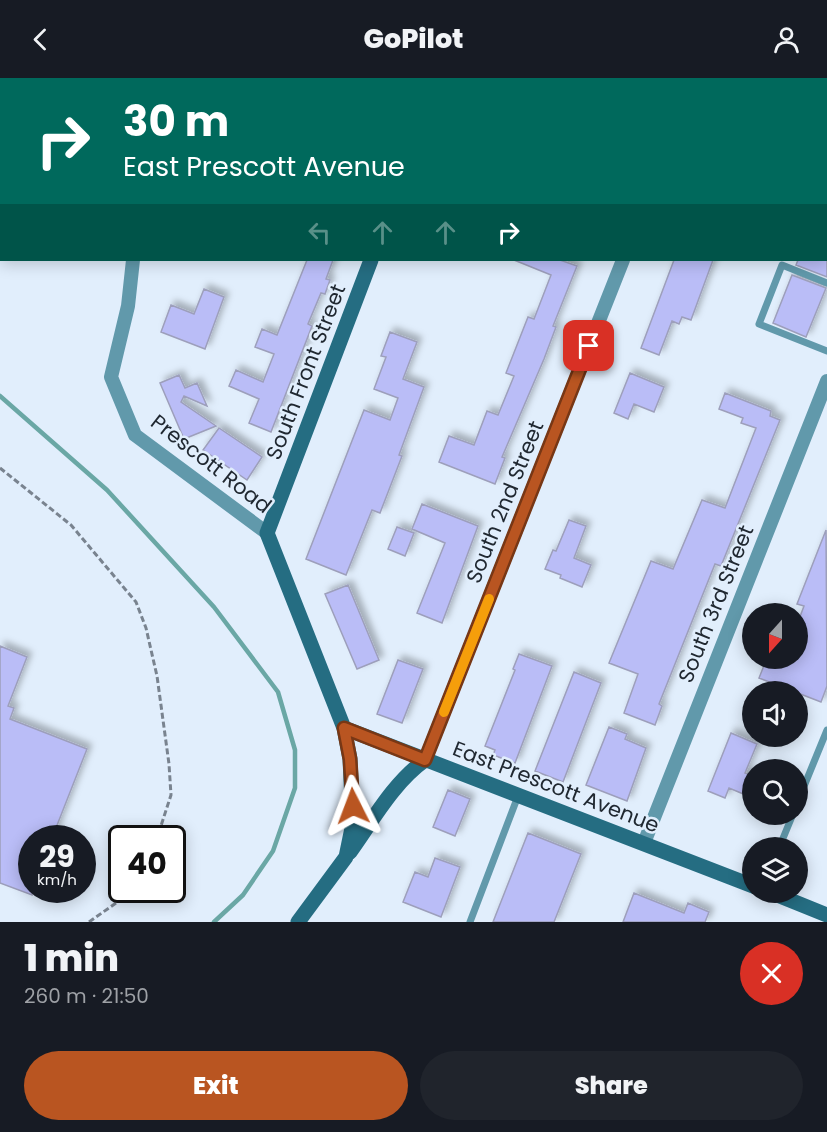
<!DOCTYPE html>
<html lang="en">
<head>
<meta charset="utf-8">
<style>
	:root { --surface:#171b24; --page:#20242c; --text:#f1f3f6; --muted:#9ea1a6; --accent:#b95521 }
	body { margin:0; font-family:Poppins,sans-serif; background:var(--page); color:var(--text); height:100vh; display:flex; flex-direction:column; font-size:22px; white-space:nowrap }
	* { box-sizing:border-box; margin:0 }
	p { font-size:20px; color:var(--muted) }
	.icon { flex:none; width:33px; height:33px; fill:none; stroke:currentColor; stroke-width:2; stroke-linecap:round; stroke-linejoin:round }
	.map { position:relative; height:844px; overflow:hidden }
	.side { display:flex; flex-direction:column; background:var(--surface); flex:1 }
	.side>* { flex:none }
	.hud { position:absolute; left:0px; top:0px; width:828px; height:183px; box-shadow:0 3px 15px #0003; background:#00695c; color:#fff; overflow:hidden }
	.needle { width:39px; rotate:201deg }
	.controls { position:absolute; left:742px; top:525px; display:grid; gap:12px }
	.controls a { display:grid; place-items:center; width:66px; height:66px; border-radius:50%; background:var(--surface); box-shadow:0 3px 15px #0003; font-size:30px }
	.speed { position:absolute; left:18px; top:747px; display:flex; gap:12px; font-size:30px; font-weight:700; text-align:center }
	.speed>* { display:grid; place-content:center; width:78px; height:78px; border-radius:50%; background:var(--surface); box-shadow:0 3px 15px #0003; line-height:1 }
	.speed small { font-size:15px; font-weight:400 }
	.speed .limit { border:3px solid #111; border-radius:9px; background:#fff; color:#111 }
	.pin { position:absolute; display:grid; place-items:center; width:51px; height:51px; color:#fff; margin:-26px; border-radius:12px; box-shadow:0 3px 9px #0006 }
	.me { position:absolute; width:66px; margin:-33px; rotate:357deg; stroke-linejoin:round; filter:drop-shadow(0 0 4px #0008) }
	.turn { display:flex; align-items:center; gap:21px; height:126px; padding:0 24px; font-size:27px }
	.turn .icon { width:78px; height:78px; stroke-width:2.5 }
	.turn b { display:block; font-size:42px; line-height:51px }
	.lanes { display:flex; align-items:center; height:57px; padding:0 24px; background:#0003; justify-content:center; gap:30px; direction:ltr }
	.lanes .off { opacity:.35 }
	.round { display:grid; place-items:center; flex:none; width:63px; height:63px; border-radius:32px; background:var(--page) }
	.headline { display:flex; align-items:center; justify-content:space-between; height:102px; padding:0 24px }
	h1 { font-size:36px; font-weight:800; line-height:45px }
	.primary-button { display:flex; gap:12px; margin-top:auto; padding:12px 24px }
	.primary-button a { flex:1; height:69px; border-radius:36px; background:var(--accent); color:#fff; font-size:24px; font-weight:800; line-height:69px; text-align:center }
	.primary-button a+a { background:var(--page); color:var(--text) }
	header { display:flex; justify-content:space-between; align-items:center; height:78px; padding:0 24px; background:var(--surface); font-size:27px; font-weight:800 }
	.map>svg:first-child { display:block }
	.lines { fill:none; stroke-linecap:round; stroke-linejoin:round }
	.stream { stroke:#6aa7a5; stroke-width:4.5 }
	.building { fill:#babdf7; stroke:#9d9fbb; stroke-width:1.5; filter:url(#shadow) }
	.path { stroke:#79838f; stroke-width:3; stroke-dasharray:6 3; stroke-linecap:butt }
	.lane { stroke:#6199ab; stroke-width:7 }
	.street { stroke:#6199ab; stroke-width:14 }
	.secondary { stroke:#256d82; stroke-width:15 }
	.route-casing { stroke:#783715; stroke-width:15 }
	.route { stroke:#b95521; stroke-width:10 }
	.slow { stroke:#f59e0b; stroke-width:10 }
	.labels { text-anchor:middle; stroke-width:5; stroke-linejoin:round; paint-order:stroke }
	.street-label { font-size:21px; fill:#202831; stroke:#e1eefc }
</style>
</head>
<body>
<header><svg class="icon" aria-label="back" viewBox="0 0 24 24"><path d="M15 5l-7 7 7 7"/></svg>GoPilot<svg class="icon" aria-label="person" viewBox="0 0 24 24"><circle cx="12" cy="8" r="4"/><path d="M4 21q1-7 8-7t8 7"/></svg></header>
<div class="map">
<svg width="827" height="844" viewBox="0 0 827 844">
	<defs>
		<filter id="shadow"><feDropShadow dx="4.5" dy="-4.5" stdDeviation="3" flood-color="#0004"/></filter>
	</defs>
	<rect width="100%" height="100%" fill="#e1eefc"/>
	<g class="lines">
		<!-- stream -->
		<path class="stream" d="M0,318L107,412L214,529L278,614L295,672V710L273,773L243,817L214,844"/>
	</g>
	<!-- building -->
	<path class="building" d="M307,182H333L326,201L330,202L325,216L321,215L308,246L312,248L271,354L249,345L259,321L229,308L236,292L263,304L274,276L255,269L262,251L277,257Z
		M514,182H560L577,188L553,248L556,249L544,281L502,379L505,380L495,406L439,384L449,358L474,367L487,333L498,337L514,298L506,295L528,239L534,241L551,197Z
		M674,182H713L691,242L682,239L679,246L672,243L659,277L641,270Z
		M798,182H827V199L796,187Z
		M792,197L826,210L806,259L773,245Z
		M204,211L224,219L205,271L161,254L171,227L194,236Z
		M390,254L417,264L403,301L424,309L399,377L402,378L380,435L372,432L346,497L306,481L364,332L390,342L398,320L374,311L386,279L381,278Z
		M630,295L664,309L654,334L634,326L628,341L614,335Z
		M179,297L185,310L197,305L207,328L184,318L181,324L216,348L184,361L160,305Z
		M725,315L771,333L770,338L780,342L721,488L715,486L659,626L662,628L655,647L624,635L638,596L609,585L651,483L673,491L702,422L725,430L756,350L741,345L743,340L719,331Z
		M219,350L262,379L247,402L203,372Z
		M422,426L478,448L442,545L417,535L445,465L412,451Z
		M569,442L586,448L574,480L591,487L582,509L560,500L561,497L545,491L553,472L556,473Z
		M397,449L414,455L405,478L388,471Z
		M826,452L827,608L821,624L759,600L767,580H798V544L804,528L797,526Z
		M348,507L379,582L357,591L325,516Z
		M0,568L27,579L8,628L14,630L10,641L87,671L52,760H32V817L0,805Z
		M519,576L552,588L515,685L493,677L495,672L485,668L515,592L513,591Z
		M398,582L423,591L402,645L377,636Z
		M574,594L601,605L563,704L535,693Z
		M609,649L627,656L625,661L646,670L627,723L586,707Z
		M731,655L757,666L745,695L753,698V720L729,710L725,720L708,713Z
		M448,712L470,721L455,758L433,749Z
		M528,755L581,776L554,844H493Z
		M435,780L460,789L441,839L403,824L415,794L428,799Z
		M634,815L684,835L688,825L709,834L705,844H623Z"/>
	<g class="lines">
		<!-- path -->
		<path class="path" d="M0,390L71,447L136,524L146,550L157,598L169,686L171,717L157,760
			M89,844L116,825L131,812"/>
		<!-- lane -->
		<path class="lane" d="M827,205L782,187L759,246L827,273
			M798,723L827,652
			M779,770L793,736
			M470,844L518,718"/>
		<!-- street -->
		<path class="street" d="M96,0V2
			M131,0L135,2
			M5,2L9,0
			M695,2V0
			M133,182L128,228L111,299L135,357L267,455
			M425,682L623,182
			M644,765L827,303"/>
		<!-- secondary -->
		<path class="secondary" d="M442,2L443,0
			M344,650L753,808
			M350,774C373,742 393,705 425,682
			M770,814L827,837
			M298,844L346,779L353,745L350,681L344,650L267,455L371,182"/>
	</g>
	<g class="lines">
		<defs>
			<path id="route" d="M353,728L350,681L344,650L425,682L589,268"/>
		</defs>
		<!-- route casing -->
		<use href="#route" class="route-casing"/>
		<!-- route -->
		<use href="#route" class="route"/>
		<!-- slow -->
		<path class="slow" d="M444,634L489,521"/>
	</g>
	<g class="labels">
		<!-- street labels -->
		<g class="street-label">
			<text transform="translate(306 294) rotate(-69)" y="7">South Front Street</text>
			<text transform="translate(211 386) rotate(38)" y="7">Prescott Road</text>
			<text transform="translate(505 424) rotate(-68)" y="7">South 2nd Street</text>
			<text transform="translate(716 526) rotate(-68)" y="7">South 3rd Street</text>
			<text transform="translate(556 709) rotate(21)" y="7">East Prescott Avenue</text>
		</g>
	</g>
</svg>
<div class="controls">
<a><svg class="needle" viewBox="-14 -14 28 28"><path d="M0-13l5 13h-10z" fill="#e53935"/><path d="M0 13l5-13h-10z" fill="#9ea1a6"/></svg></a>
<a><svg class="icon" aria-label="sound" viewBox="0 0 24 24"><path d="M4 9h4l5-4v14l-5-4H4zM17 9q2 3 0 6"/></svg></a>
<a><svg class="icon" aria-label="search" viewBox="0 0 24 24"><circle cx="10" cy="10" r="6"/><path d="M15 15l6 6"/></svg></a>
<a><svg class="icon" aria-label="layers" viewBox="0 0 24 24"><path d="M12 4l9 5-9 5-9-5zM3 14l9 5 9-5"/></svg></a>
</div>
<div class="speed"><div>29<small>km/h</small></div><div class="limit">40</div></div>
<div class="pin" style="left:589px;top:268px;background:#d93025"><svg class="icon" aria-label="arrive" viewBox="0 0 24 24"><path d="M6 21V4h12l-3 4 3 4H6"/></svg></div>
<svg class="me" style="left:353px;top:728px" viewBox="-20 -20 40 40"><path d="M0-17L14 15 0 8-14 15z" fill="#b95521" stroke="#fff" stroke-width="4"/></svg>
<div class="hud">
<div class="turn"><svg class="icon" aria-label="right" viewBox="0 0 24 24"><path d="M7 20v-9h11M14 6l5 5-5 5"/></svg><div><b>30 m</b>East Prescott Avenue</div></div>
<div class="lanes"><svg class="icon off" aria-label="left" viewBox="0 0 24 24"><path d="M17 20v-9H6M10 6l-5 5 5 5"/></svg><svg class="icon off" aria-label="ahead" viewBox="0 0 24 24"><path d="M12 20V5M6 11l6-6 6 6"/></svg><svg class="icon off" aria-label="ahead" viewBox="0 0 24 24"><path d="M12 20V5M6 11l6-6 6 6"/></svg><svg class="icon" aria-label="right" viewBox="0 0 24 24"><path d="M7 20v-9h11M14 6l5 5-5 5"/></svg></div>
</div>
</div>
<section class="side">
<div class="headline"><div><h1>1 min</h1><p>260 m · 21:50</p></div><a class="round" style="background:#d93025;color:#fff"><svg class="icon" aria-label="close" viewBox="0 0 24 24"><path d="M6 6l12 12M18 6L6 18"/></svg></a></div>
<div class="primary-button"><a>Exit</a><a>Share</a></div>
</section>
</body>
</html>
